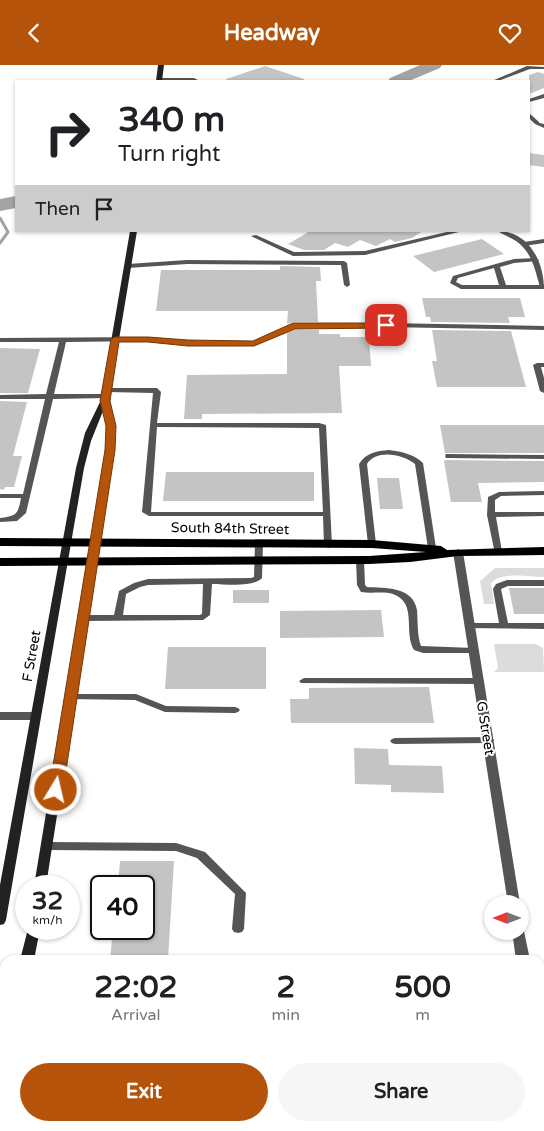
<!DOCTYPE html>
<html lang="en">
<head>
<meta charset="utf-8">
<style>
	:root { --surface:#fff; --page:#f6f6f6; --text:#202124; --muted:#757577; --accent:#b45309 }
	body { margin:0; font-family:"Varela Round",sans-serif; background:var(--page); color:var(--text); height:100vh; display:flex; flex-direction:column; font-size:19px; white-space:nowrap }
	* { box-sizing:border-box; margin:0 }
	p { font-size:16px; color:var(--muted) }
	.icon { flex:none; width:28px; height:28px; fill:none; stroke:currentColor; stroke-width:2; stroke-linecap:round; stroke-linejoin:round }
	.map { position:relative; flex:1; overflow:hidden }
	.side { position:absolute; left:0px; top:890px; width:545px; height:176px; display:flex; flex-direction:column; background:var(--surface); border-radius:15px 15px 0 0; box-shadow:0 1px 4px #0004 }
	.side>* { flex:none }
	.banner { position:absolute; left:15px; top:15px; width:515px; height:152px; border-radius:0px; box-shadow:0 1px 4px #0004; background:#fff; color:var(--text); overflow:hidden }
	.needle { width:32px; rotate:270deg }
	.tools { position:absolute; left:484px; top:830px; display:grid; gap:10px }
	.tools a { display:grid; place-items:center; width:45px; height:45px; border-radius:50%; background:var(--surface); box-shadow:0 1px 4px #0004; font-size:25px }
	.speed { position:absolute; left:15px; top:810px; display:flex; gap:10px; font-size:25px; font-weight:700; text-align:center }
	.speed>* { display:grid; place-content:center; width:65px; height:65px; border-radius:50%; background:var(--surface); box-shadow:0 1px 4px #0004; line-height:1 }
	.speed small { font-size:12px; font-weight:400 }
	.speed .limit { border:2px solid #111; border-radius:8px; background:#fff; color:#111 }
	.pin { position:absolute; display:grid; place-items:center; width:42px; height:42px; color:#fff; margin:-21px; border-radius:10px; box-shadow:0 2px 8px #0006 }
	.me { position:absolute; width:55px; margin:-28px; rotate:9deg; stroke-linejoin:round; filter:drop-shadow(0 0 4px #0008) }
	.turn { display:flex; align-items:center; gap:18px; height:105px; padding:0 20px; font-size:22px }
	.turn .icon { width:65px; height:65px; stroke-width:2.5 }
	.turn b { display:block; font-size:35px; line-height:42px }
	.then { display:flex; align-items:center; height:48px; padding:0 20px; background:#0003; gap:10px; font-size:19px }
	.eta { display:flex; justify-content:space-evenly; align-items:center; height:85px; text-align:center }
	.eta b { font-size:30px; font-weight:700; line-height:35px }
	.action { display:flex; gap:10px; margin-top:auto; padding:10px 20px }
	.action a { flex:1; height:58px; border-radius:30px; background:var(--accent); color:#fff; font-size:20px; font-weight:700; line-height:58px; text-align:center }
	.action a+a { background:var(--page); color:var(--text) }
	header { display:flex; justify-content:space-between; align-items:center; height:65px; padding:0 20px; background:var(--accent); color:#fff; font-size:22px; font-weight:700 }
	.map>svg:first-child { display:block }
	.green { fill:#dcdcdc }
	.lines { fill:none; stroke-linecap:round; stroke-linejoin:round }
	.stream { stroke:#a3a3a3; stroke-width:3 }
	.river { fill:#a3a3a3; fill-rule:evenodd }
	.building { fill:#c4c4c4 }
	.lane { fill:#555; fill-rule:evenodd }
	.street { fill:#555; fill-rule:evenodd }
	.secondary { fill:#222; fill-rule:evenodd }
	.primary { fill:#000; fill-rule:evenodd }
	.route { fill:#b45309; stroke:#753606 }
	.labels { text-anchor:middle; stroke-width:4; stroke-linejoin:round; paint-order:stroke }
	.street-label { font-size:14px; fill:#000; stroke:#fff }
</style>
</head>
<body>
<header><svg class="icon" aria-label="back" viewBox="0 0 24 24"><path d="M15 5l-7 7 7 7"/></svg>Headway<svg class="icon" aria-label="heart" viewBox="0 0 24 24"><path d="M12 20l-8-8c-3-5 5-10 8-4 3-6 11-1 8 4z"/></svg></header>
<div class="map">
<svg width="544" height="1066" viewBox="0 0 544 1066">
	<rect width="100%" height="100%" fill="#fff"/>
	<!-- green -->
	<path class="green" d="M495,503H544V512C529,512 502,506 491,518L494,539H484L480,516Z
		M494,579H536L543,583L544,607H494L498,603Z"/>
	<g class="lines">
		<!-- stream -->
		<path class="stream" d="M0,153L8,167L0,178"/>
		<!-- river -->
		<path class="river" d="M420,0H442L440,3L409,16H388L390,13Z
			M16,131V143L0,146V134Z"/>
	</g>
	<!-- building -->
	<path class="building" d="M265,1L304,14V16H227L226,14Z
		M538,7L544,9V23L529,29V10Z
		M529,88L544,90V102L529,100Z
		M307,166H423L412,173L395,177L390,174L376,181L360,175L348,182L335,178L324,185H304L288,179L307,168Z
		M482,174L504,189L434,207L413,191Z
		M280,201L320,202L321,216H316L318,257H293L287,259L288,246H156L161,205H280Z
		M422,233H520L525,252H508L510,258L431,257L430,252H426Z
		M294,265H319V269H340V272H369L371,301H339L342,348L202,349V354H184L187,310L287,309V268Z
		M432,265L511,266L526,322H437L432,296H437Z
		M0,283L40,284L28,328H0Z
		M0,336L27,337L13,391H22L14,422H5L4,425L0,424Z
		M440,360H544V388H445Z
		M446,395L544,396V417L478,418L482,437H451L444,396Z
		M166,407H314V436H163Z
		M377,413H399L403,444H380Z
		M509,523H544V549H514Z
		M233,525H269V538H233Z
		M381,545L384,572L280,573V546Z
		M168,582H266V624H165Z
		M429,622L434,658H291L290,634H309V623Z
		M354,683L388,684L389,700L442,701L444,728L391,727V720L355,719Z
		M120,796H174L168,895H110L113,864H144V821H118Z"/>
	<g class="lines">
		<!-- lane -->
		<path class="lane" d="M527,1L544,2V4H530L498,16H492Z
			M159,13H194L200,16L157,15V14Z
			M544,29V33L529,37V34Z
			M529,48L539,57V59H535L529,53Z
			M451,166H463L365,190L293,191L251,171L256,170L294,187L365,186Z
			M544,174V178L524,181L521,179L524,177Z
			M536,193L539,195L538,196L514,198L500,202L506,220H544V224H461L450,218L453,211L514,194ZM494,203L499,220H462L456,217L458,213Z
			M187,195L344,196L347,198L350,220L347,222L344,220L341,200L187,199L128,203L125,201L128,199Z
			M385,258L544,261V265L385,262L294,263L254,280H188L148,276L66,277L54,329H106L110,331L106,333L53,334L26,448L17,456L0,457V453C17,451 18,449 21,433H0V429H23L45,334H0V330L46,329L59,277H0V273L148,272L188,276H253L293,259Z
			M537,298H544V302H541L544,313V328L540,326L533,300Z
			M104,323H157L161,327L157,358H319L326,360L332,480L331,482L328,483L324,480L323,451H149L142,447L153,328L107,327H104ZM157,362L319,363L323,447H151Z
			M389,385C402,387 414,389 423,398L436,483L435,485H429L428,483L415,399C403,389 376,384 367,399L376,479L372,482L368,479L359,399C366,388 376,386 389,385Z
			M446,389L544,390V394L449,393H446L445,391Z
			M544,426V430L501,431L495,435V447H544V451L496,452L502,487L501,489H495L487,450L488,432L499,427Z
			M259,476L263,479L262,513C252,523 226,519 212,519L210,550L203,555L84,556L80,553L84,550H114L119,526L134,518L148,514L251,513L254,512L255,479ZM203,519L202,549L199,550H123L126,529L140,522L148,520Z
			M360,492L364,495L365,520L367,522C384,523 413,521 417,545C418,557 417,570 421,581L474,583L479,586L477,588H423L414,585C403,567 418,538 393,529C383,526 371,529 361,527L357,520L356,495Z
			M507,515H544V521H508L501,524L508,558H544V564L467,563L466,561L467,559L470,558H499L493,524L496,519Z
			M304,613H479L484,616L479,619L301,618L299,616Z
			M71,629H136L166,641L235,642L238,643L240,645L238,647L235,648L165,647L135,635L68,634L66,632L68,630Z
			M489,672L492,673L494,675L492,677L489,678L395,679L392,678L390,676L392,674L395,673Z
			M47,777L176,778L205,787L246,828L244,864L242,867L238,868L234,867L232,864L235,829L197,793L176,786L47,785L43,784L42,781L43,778Z"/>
		<!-- street -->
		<path class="street" d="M535,57L544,59V63L535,59Z
			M498,166C529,166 544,197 544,224L540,222C535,205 532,187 516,176C510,172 503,170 498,166Z
			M458,484L463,487L520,839V840L508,839L453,487Z
			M0,647H36L40,648L41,651L40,654L36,655H0Z
			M520,862L524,866L530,895H516L512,866H520Z
			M540,994L544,995V1030L540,1029Z"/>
		<!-- secondary -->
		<path class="secondary" d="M158,0H164L162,16H156Z
			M130,166H137L109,335L115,361L114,385L46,821H34L106,385L107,361L103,346L91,376L84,403L6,855L4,859L0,860V820L76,403L85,368L101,335Z
			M28,864H40L34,895H20Z
			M5,980V1012L0,1014V982Z"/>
		<!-- primary -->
		<path class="primary" d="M0,473L372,475L441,481L447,485L544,482V490L458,491L410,497L369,499L0,501V493L369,491L426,487L372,483L0,481Z"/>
	</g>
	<!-- route -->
	<path class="route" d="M293,258H386L390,260L386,263L295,264L254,281H188L148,277H119L110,336L116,361L115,385L63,725L61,729H51L49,725L105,385L106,361L100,336L111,274L115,272H148L188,275L253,276Z"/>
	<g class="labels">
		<!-- street labels -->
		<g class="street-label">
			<text transform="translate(230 463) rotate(1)" y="5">South 84th Street</text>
			<text transform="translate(31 591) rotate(-80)" y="5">F Street</text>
			<text transform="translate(486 663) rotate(81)" y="5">G Street</text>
		</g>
	</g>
</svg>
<div class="tools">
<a><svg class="needle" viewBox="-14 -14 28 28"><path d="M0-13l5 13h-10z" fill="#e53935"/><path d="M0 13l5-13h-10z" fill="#757577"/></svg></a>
</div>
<div class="speed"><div>32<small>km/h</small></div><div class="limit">40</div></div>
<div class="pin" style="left:386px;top:260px;background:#d93025"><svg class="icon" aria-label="arrive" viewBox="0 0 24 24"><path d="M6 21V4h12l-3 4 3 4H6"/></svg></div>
<svg class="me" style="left:56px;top:725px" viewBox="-20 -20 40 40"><circle r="17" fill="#b45309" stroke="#fff" stroke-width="3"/><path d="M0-11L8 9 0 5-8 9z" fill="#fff"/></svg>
<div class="banner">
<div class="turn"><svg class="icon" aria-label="right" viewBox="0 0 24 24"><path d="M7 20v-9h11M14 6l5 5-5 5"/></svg><div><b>340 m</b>Turn right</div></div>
<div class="then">Then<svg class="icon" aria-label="arrive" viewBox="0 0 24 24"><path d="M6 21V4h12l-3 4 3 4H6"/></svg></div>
</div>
<section class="side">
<div class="eta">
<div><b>22:02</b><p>Arrival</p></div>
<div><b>2</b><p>min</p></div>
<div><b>500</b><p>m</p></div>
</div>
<div class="action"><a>Exit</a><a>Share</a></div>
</section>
</div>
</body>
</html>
